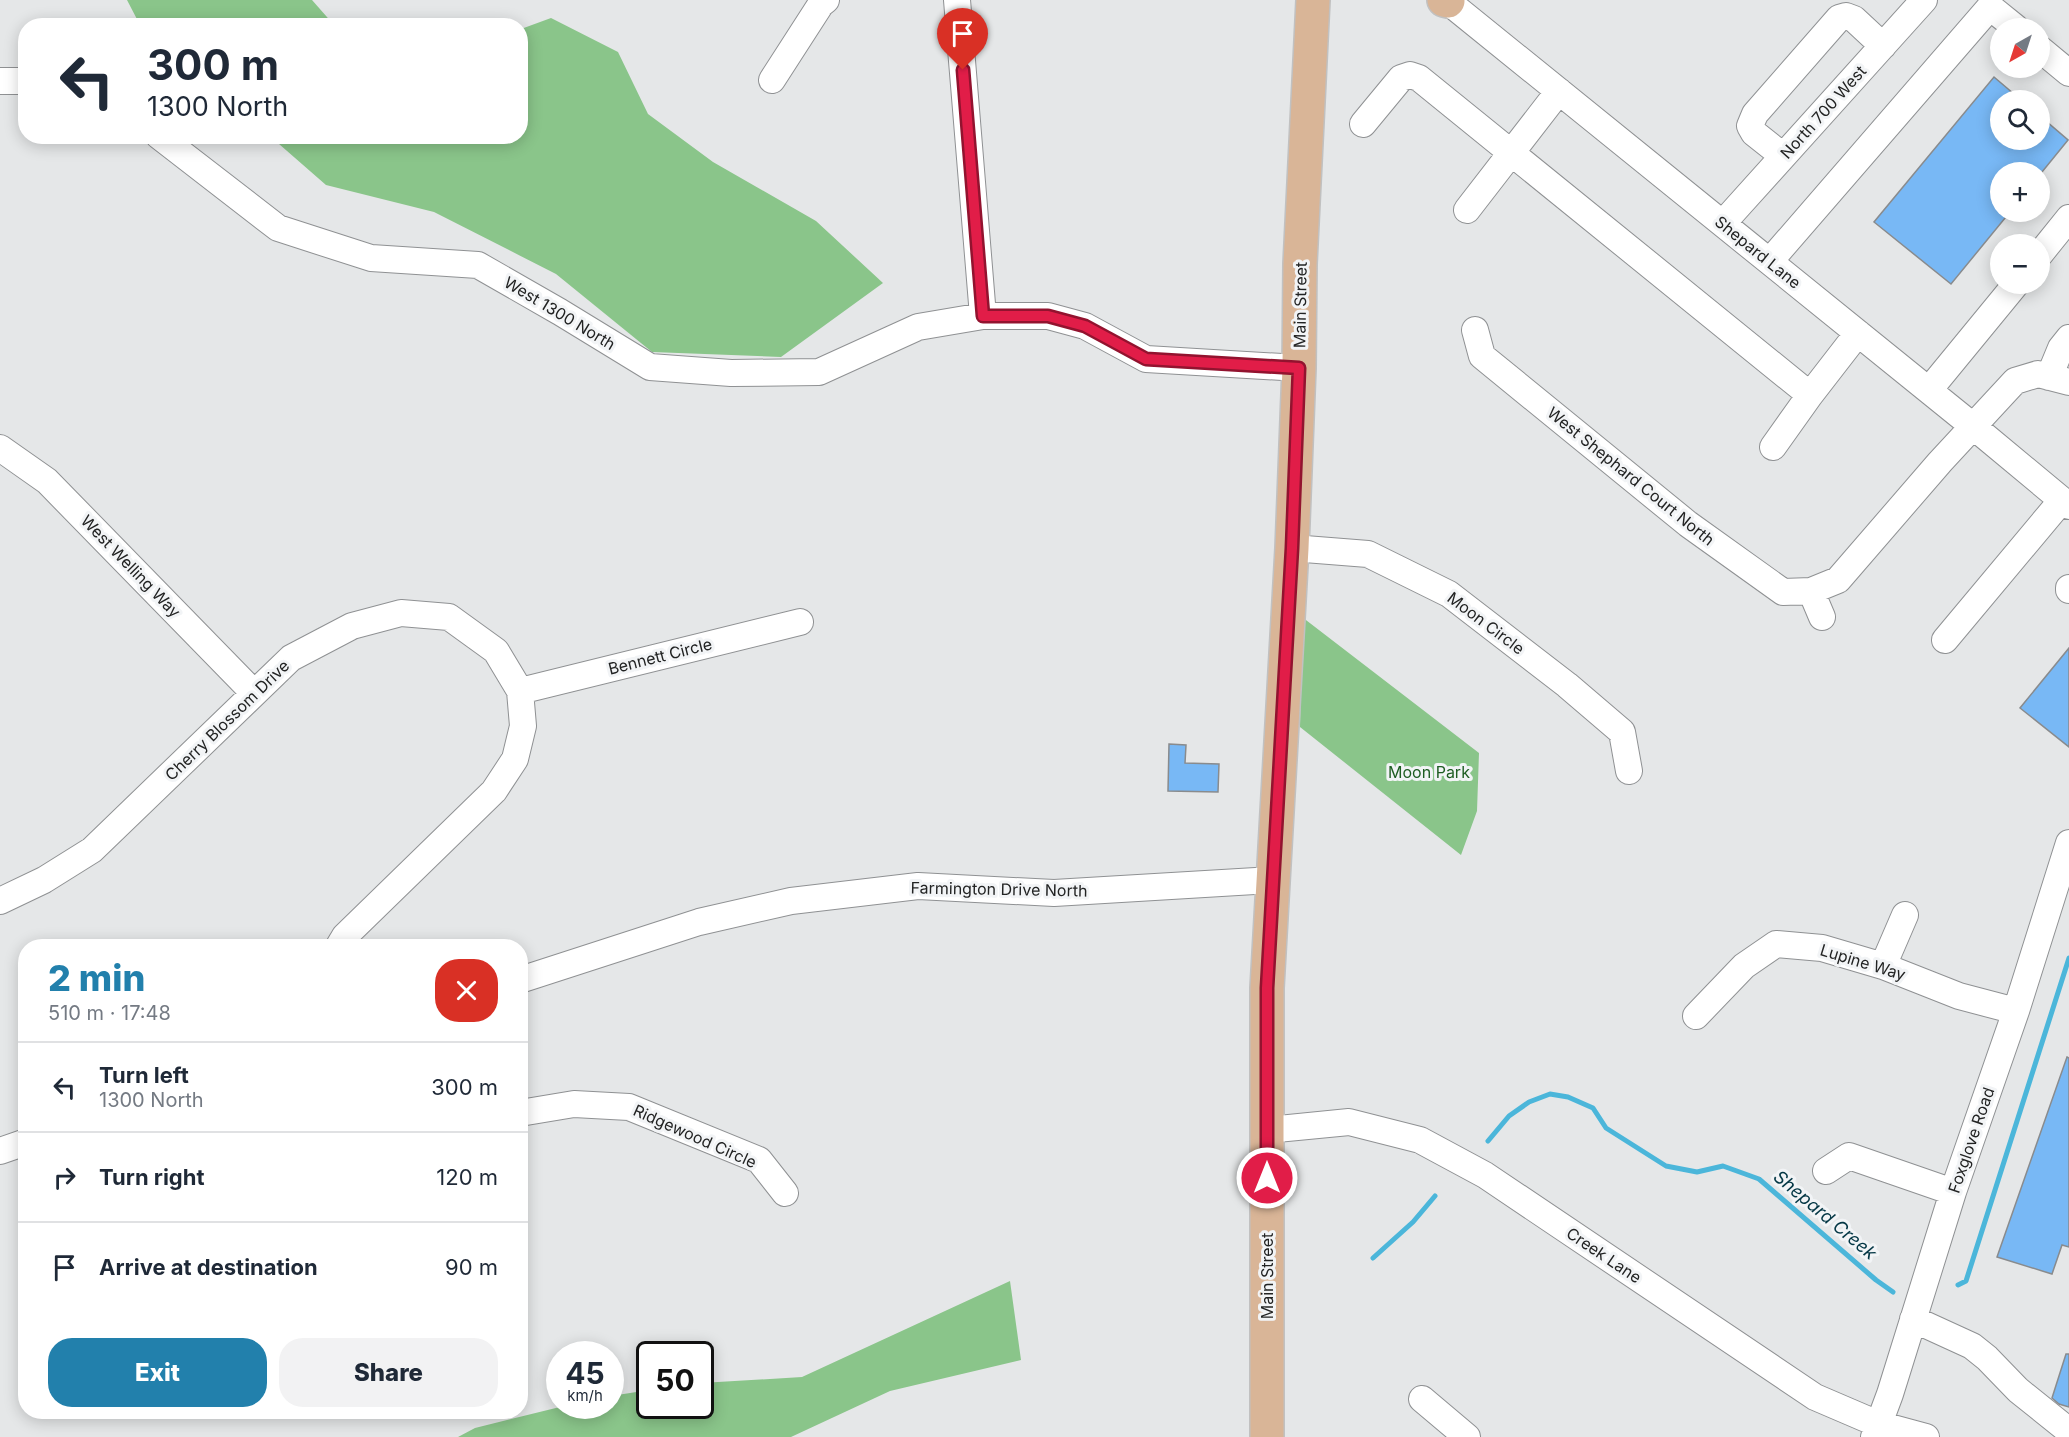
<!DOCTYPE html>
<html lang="en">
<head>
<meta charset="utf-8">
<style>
	:root { --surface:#fff; --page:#f2f2f3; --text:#1f2937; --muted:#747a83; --line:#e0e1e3; --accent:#2280ac }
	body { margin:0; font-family:Inter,sans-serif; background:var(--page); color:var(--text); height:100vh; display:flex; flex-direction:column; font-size:22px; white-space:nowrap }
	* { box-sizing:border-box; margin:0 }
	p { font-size:20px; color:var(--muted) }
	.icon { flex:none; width:33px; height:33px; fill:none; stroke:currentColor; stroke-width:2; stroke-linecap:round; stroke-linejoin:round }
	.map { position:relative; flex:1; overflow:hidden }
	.panel { position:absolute; left:18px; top:939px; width:510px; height:480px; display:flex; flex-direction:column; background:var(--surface); border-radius:24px; box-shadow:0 3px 15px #0003 }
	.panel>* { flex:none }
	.guide { position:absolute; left:18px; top:18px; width:510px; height:126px; border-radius:24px; box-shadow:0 3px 15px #0003; background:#fff; color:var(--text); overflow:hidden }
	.needle { width:39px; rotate:219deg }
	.buttons { position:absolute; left:1990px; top:18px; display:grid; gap:12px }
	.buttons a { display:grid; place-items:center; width:60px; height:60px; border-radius:50%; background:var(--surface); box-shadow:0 3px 15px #0003; font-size:30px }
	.speed { position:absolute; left:546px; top:1341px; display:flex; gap:12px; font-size:30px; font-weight:700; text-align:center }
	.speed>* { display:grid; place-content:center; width:78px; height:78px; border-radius:50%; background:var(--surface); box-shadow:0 3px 15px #0003; line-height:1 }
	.speed small { font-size:15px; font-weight:400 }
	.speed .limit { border:3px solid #111; border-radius:9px; background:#fff; color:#111 }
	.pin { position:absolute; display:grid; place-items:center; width:51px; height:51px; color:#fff; margin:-62px -26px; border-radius:50% 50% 50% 0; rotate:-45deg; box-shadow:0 0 6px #0007 }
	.pin .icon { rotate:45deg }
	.me { position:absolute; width:66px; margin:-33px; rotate:0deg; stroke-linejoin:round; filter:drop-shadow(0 0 4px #0008) }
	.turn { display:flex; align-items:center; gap:21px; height:126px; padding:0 30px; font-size:27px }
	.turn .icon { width:78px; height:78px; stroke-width:2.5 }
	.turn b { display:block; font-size:42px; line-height:51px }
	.round { display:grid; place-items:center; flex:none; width:63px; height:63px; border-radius:24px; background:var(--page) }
	.headline { display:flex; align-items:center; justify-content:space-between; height:102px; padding:0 30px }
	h1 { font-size:36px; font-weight:800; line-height:45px; color:var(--accent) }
	.cta { display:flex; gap:12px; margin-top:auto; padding:12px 30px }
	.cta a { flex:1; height:69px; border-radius:24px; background:var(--accent); color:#fff; font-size:24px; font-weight:800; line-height:69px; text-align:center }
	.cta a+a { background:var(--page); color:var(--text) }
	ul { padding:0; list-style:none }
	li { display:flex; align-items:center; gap:18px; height:90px; padding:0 30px; border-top:2px solid var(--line) }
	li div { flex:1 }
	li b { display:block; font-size:22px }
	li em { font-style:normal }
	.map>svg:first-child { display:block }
	.green { fill:#8ac58a }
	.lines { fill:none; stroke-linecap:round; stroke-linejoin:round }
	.stream { stroke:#4bb6da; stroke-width:5 }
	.building { fill:#78b8f5; stroke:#898b8d; stroke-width:1.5 }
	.minor-casing { stroke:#8f9193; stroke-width:28 }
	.major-casing { stroke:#c1c1c1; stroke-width:36 }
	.minor { stroke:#fff; stroke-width:26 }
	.major { stroke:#d9b597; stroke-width:33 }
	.route-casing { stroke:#92132f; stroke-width:15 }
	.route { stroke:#e11d48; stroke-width:10 }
	.labels { text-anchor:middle; stroke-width:6; stroke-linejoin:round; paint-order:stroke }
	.street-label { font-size:16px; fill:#222323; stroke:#f2f4f6 }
	.park-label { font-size:16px; fill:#1e5d22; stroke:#f2f4f6 }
	.water-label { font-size:18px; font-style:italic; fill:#043745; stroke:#f2f4f6 }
</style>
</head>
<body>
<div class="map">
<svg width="2069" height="1437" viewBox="0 0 2069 1437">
	<rect width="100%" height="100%" fill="#e5e7e8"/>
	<!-- green -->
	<path class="green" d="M127,0H312L334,25H140Z
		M551,18L618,52L648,114L713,162L816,221L883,283L781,357L652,352L556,274L434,212L326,185L271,137L520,136L521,29Z
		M1302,617L1479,753L1477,811L1461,855L1300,727Z
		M1010,1281L1021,1360L890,1391L791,1437H458L475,1428L564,1406H610L611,1396L649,1390L650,1406H700L701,1383L802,1377Z"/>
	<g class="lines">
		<!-- stream -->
		<path class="stream" d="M1488,1141L1509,1116L1529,1102L1550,1094L1568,1097L1593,1108L1606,1128L1666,1166L1697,1172L1723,1166L1759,1179L1876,1280L1893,1292
			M1373,1258L1413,1222L1435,1196
			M1958,1285L1966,1281L2069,958"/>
	</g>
	<!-- building -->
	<path class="building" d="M1994,77L2021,100H2001V140H2040V116L2068,140L2042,172H2001V212H2010L1951,284L1874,222Z
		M2069,648V747L2020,708Z
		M1169,744L1186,745L1185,763L1219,764L1218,792L1168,791Z
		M2067,1057L2069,1058V1247L2062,1245L2052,1274L1997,1257Z
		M2066,1354H2069V1407L2059,1404L2052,1398Z"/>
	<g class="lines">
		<defs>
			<path id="minor" d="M957,0L983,316
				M1446,0L1974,427L2069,506
				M2040,49L2069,73
				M772,80L821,4L826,0
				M0,81H26
				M1363,124L1401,78L1410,75L1419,78L1810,395L1858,333
				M159,136L278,228L371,258L478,265L560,312L650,367L731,373L819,372L918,327L983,316H1048L1085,326L1146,359L1299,368
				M1783,156L1754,133L1750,126L1755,114L1839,18L1846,16L1854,19L1883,46
				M1467,210L1559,91
				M1723,223L1924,0
				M2040,254L2069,218
				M1770,261L1990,7L2016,28
				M1475,330L1482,356L1688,524L1783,592L1811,591L1838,580L1940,462L2015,381L2038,374L2069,382
				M2049,377L2061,348L2069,338
				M1929,390L2016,284
				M1773,447L1810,395
				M0,448L47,481L254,693
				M1292,548L1368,554L1449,594L1567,685L1622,732L1629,771
				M2069,588V590
				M1811,591L1822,617
				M1945,640L2062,500
				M520,691L800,622
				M0,901L44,880L92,850L291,658L352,626L401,613L449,617L496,651L520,691L523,726L515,759L494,791L345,936L339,946
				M1883,966L1905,915
				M520,980L699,922L791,901L918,886L1054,893L1273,880
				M1696,1016L1744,966L1776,944L1822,948L1883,966L1959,996L2016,1011
				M520,1113L574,1104L629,1107L759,1160L785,1193
				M1267,1130L1349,1122L1420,1140L1485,1175L1815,1397L1878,1424L1926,1437
				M0,1151L26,1142
				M1826,1171L1849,1156L1953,1192
				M1913,1319L1972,1346L1987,1358L2018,1390L2069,1431
				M1422,1399L1467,1437
				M1874,1437L1890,1394L1953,1192L2016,1011L2069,843"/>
			<path id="major" d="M1444,0L1448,1
				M1267,1437V988L1292,548L1299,368L1300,264L1313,0"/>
		</defs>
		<!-- minor casing -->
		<use href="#minor" class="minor-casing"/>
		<!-- major casing -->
		<use href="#major" class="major-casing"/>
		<!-- minor -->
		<use href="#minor" class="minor"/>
		<!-- major -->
		<use href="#major" class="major"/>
	</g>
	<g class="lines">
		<defs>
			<path id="route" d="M963,70L983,316H1048L1085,326L1146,359L1299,368L1292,548L1267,988V1178"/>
		</defs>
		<!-- route casing -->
		<use href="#route" class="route-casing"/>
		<!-- route -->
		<use href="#route" class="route"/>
	</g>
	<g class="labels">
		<!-- street labels -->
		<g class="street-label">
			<text transform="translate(1823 112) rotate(-48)" y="6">North 700 West</text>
			<text transform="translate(1758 252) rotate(39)" y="6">Shepard Lane</text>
			<text transform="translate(1300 305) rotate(-89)" y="6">Main Street</text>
			<text transform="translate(560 313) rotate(31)" y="6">West 1300 North</text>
			<text transform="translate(1631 476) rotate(39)" y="6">West Shephard Court North</text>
			<text transform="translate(131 566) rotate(46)" y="6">West Welling Way</text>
			<text transform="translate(1486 623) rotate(37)" y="6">Moon Circle</text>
			<text transform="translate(660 656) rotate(-14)" y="6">Bennett Circle</text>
			<text transform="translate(227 720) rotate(-44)" y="6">Cherry Blossom Drive</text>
			<text transform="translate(999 889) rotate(1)" y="6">Farmington Drive North</text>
			<text transform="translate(1863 962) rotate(17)" y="6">Lupine Way</text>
			<text transform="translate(695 1136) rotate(24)" y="6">Ridgewood Circle</text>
			<text transform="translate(1971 1140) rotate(-71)" y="6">Foxglove Road</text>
			<text transform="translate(1604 1255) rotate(34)" y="6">Creek Lane</text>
			<text transform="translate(1267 1276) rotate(-90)" y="6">Main Street</text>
		</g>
		<!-- park labels -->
		<g class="park-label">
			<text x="1429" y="778">Moon Park</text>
		</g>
		<!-- water labels -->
		<g class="water-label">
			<text transform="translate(1825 1215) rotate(40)" y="6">Shepard Creek</text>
		</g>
	</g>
</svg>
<div class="buttons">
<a><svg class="needle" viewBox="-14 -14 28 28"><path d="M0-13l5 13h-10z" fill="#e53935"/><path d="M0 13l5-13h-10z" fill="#747a83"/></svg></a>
<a><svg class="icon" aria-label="search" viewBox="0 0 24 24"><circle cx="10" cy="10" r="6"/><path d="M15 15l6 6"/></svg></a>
<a>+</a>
<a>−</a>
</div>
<div class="speed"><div>45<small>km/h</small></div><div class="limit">50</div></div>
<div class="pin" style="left:963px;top:70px;background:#d93025"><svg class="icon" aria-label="arrive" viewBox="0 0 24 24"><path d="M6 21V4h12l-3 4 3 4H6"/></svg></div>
<svg class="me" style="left:1267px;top:1178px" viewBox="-20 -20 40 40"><circle r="17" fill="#e11d48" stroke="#fff" stroke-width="3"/><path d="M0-11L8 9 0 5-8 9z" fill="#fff"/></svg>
<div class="guide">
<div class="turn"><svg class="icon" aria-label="left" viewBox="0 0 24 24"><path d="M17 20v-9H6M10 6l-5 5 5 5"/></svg><div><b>300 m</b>1300 North</div></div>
</div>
<section class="panel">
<div class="headline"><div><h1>2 min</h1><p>510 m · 17:48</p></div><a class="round" style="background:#d93025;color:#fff"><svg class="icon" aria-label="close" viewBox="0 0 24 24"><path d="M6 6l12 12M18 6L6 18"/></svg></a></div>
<ul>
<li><svg class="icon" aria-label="left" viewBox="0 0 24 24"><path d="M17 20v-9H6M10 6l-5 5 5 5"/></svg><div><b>Turn left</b><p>1300 North</p></div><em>300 m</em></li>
<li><svg class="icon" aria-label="right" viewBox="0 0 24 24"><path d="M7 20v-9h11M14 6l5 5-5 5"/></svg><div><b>Turn right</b></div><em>120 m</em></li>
<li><svg class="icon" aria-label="arrive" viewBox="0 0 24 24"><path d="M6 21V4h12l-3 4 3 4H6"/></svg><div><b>Arrive at destination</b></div><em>90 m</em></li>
</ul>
<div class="cta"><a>Exit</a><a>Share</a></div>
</section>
</div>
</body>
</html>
